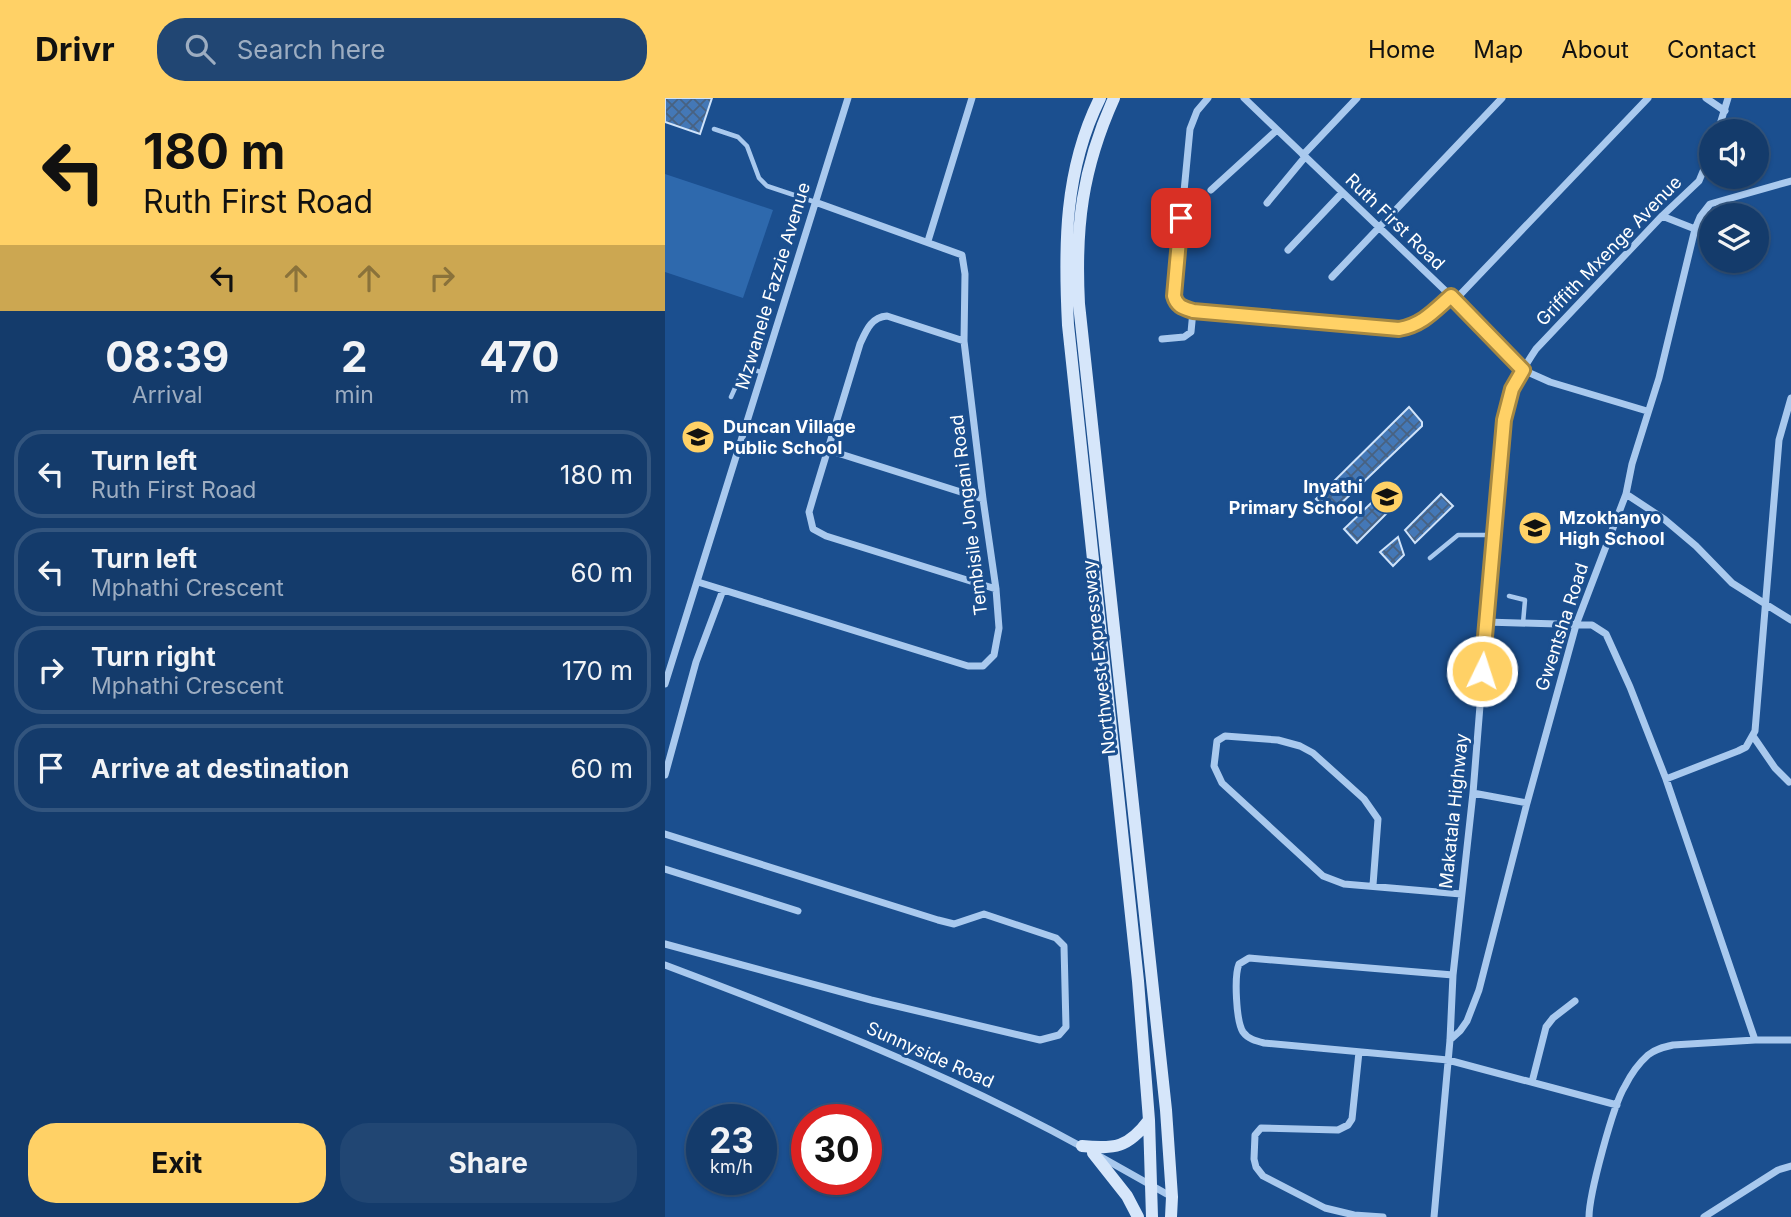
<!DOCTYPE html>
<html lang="en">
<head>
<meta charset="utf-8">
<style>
	:root { --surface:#143b6b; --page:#214673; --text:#f1f3f6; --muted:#9dadc1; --line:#33557e; --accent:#ffd166 }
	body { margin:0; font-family:Inter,sans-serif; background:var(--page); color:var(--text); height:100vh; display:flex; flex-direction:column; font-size:26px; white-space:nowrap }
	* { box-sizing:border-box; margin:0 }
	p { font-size:23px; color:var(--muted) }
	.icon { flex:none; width:38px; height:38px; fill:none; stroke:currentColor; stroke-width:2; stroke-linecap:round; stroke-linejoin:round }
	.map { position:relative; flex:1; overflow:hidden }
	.sheet { display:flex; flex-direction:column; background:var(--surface); width:665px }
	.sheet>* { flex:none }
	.hud { background:#ffd166; color:#111; overflow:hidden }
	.controls { position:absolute; left:1034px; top:21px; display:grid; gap:14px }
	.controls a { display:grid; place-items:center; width:70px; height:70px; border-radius:50%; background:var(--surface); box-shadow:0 2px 5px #0004,0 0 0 2px var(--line); font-size:35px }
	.speed { position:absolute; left:21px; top:1006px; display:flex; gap:14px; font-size:35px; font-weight:700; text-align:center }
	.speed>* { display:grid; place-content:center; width:91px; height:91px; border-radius:50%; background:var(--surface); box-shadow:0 2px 5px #0004,0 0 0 2px var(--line); line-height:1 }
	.speed small { font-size:18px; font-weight:400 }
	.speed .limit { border:10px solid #d22; background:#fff; color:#111 }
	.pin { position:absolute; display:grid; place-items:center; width:60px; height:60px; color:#fff; margin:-30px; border-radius:14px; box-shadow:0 4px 10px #0006 }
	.me { position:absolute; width:77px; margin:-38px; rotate:4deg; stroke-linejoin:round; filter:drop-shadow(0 0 5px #0008) }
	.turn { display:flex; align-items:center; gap:24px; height:147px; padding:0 28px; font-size:32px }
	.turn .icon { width:91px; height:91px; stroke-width:2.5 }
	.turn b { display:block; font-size:49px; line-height:60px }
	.lanes { display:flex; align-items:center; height:66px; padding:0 28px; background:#0003; justify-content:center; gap:35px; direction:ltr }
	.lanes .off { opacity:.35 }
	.eta { display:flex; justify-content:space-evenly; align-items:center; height:119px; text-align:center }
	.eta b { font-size:42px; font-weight:700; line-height:49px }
	.cta { display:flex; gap:14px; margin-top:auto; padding:14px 28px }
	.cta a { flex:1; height:80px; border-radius:28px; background:var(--accent); color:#111; font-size:28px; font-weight:700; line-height:80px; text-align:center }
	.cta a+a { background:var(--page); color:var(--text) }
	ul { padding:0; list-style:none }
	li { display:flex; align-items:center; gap:21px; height:88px; margin:0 14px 10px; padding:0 14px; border:4px solid var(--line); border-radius:28px }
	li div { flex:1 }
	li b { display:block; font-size:26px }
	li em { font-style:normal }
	header { display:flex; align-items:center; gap:42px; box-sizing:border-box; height:98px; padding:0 35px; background:var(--accent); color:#111 }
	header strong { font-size:33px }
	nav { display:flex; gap:38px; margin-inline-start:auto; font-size:24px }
	.search { width:490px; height:63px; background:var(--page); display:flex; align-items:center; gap:18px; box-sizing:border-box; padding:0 24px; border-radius:28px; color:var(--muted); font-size:26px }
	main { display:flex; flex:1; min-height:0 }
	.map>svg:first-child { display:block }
	.pitch { fill:#2e69ad }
	.building { fill:url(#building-cross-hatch); stroke:#cfe3fa; stroke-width:2 }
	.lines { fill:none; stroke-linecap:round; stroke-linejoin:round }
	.lane { stroke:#a9c9ee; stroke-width:4.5 }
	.street { stroke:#a9c9ee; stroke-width:7 }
	.secondary { stroke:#d6e6fa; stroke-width:12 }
	.route-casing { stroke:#a68842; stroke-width:18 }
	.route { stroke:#ffd166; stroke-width:12 }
	.labels { text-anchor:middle; stroke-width:6; stroke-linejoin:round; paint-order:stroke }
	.street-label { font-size:18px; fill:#fff; stroke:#1b4f8f }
	.poi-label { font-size:18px; font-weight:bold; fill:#fff; stroke:#1b4f8f; text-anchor:start }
</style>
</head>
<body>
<header>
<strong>Drivr</strong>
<div class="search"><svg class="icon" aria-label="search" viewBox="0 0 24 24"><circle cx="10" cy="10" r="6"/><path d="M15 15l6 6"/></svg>Search here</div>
<nav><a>Home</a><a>Map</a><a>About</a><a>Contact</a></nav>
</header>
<main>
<section class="sheet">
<div class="hud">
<div class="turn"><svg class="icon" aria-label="left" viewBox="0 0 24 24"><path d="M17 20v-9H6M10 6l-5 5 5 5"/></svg><div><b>180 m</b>Ruth First Road</div></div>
<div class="lanes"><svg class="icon" aria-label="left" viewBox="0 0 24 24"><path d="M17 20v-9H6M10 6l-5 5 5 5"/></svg><svg class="icon off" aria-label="ahead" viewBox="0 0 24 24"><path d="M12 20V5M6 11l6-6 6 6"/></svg><svg class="icon off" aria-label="ahead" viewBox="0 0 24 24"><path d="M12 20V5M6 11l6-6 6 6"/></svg><svg class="icon off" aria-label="right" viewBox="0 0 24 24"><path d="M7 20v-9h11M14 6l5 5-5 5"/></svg></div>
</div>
<div class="eta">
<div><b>08:39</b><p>Arrival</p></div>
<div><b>2</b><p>min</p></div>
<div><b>470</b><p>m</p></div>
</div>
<ul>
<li><svg class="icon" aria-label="left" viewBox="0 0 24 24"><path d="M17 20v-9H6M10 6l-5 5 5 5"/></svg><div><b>Turn left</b><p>Ruth First Road</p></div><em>180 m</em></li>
<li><svg class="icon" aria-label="left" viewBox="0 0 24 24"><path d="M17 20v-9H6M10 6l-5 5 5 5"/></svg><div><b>Turn left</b><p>Mphathi Crescent</p></div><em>60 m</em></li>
<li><svg class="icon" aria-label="right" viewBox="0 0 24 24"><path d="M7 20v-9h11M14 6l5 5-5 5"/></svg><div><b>Turn right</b><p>Mphathi Crescent</p></div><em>170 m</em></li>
<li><svg class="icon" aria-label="arrive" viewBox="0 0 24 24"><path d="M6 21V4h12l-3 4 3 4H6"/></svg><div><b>Arrive at destination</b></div><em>60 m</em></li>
</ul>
<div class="cta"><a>Exit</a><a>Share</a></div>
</section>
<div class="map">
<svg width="1126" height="1119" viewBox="0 0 1126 1119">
	<defs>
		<pattern id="building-cross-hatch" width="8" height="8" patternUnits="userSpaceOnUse" patternTransform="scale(1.75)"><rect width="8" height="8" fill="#4478b7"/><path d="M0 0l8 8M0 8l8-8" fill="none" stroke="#486282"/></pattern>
	</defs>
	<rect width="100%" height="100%" fill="#1b4f8f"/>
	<!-- pitch -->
	<path class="pitch" d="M0,76L108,112L78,200L0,174Z"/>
	<!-- building -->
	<path class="building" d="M0,0H47L35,36L0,24Z
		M744,309L757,324V328L666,415L651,401Z
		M723,389L734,403L725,412L723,409L724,413L692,445L679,431Z
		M776,396L788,408L750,445L740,432Z
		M733,439L739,457L728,468L715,454Z"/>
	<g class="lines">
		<!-- lane -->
		<path class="lane" d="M49,31L73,39L82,48L94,80L102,88L150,104
			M66,299L79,270L97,274
			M765,460L793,437H828
			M844,498L860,502L858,525"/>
		<!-- street -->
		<path class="street" d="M543,0L532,13L525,31L509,198L514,208L528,213L734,231C757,227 769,214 786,199
			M579,0L790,202L858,272L885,284L982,313
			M1041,0L1060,13
			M1053,33L1063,0
			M638,57L692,0
			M546,92L612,32
			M602,105L640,59
			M1030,131L1035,119L1045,106L1126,83
			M263,143L307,0
			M623,152L677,95
			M667,179L837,0
			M790,202L983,0
			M497,241L519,239L526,234L528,213
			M299,243L222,218C206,219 201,233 195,246L149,397L144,414L148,431L161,438L331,491
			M163,352L318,401
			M961,396L999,421L1031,448L1067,485L1126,522
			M33,484L303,568H318L329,557L334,530L331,491L318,401L299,243L300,176L297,157L150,104
			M821,524L927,527L941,536L965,589L1001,681L1090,942
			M0,586L183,0
			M1088,638L1110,670L1124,684
			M0,677L31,564L58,492
			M1001,681L1073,653L1081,649L1090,633L1114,342L1126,300
			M808,695L862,705L911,527L961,396L967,366L994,280L1030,131L997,118
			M0,736L273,822L289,826L319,816L391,840L399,848L401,929L394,937L375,942L206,902L0,846
			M0,771L133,813
			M708,787L713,721L699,701L648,655L635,648L613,642L560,638L552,643L549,668L557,685L658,778L679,786L796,796
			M0,867C143,921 285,976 419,1050
			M788,877L584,860L574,866C569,878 571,923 578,934C583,941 591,943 599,945L783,962L952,1007
			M785,942L795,933L802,923L814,892L862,705
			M694,954L687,1021L683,1027L673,1032L596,1030L590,1037L589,1061L591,1069L598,1078L660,1110L689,1117L718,1119
			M867,984L881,929L888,920L910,903
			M436,1059L507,1099
			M769,1119L785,942L788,877L808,695L836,346C841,303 847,287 871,251L997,118L1034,83L1046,54
			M924,1119C924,1097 948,1007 960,988C965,978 974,965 983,957C990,951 999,949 1008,947L1090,942H1126
			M1039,1119L1113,1072L1126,1068"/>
		<!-- secondary -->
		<path class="secondary" d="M435,0C399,72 399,148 403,227L473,883L484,1022L487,1119
			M449,0C417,71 410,129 414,206L501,1012L507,1099L506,1119
			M417,1048C450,1051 463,1050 484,1022
			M428,1055L462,1098L473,1119"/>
	</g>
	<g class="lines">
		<defs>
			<path id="route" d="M516,120L509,198C512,209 519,210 528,213L734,231C757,227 769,213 786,198L858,272L847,291L839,322L817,573"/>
		</defs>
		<!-- route casing -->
		<use href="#route" class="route-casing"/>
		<!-- route -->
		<use href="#route" class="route"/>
	</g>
	<!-- icons -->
	<defs>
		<symbol id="school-disc" viewBox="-11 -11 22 22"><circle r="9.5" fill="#ffd166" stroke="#1b4f8f"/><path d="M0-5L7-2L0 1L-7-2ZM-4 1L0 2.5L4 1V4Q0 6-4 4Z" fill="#111"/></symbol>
	</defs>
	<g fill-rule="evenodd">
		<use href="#school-disc" x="14" y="320" width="38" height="38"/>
		<use href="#school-disc" x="703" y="380" width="38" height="38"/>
		<use href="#school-disc" x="851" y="411" width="38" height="38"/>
	</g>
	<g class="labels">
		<!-- street labels -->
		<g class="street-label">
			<text transform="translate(730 124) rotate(44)" y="6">Ruth First Road</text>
			<text transform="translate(944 153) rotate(-46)" y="6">Griffith Mxenge Avenue</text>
			<text transform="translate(108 188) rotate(-73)" y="6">Mzwanele Fazzie Avenue</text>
			<text transform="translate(304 417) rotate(-97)" y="6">Tembisile Jongani Road</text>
			<text transform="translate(897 529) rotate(-72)" y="6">Gwentsha Road</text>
			<text transform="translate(434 559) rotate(-96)" y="6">Northwest Expressway</text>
			<text transform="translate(789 713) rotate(-84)" y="6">Makatala Highway</text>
			<text transform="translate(265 957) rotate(24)" y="6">Sunnyside Road</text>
		</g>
		<!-- poi labels -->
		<g class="poi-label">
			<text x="58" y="335">Duncan Village<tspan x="58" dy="21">Public School</tspan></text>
			<text x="698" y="395" text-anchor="end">Inyathi<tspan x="698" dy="21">Primary School</tspan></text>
			<text x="894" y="426">Mzokhanyo<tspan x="894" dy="21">High School</tspan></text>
		</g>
	</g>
</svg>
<div class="controls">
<a><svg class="icon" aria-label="sound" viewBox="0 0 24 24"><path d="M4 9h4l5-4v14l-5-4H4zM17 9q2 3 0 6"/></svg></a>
<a><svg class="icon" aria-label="layers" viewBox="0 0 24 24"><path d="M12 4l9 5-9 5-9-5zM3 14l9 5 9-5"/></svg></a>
</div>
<div class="speed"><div>23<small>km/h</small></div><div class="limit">30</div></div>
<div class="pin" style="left:516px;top:120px;background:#d93025"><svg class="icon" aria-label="arrive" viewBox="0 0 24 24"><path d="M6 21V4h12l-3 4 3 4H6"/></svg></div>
<svg class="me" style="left:817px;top:573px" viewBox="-20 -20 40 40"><circle r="17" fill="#ffd166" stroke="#fff" stroke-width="3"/><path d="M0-11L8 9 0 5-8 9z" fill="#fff"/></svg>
</div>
</main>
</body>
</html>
